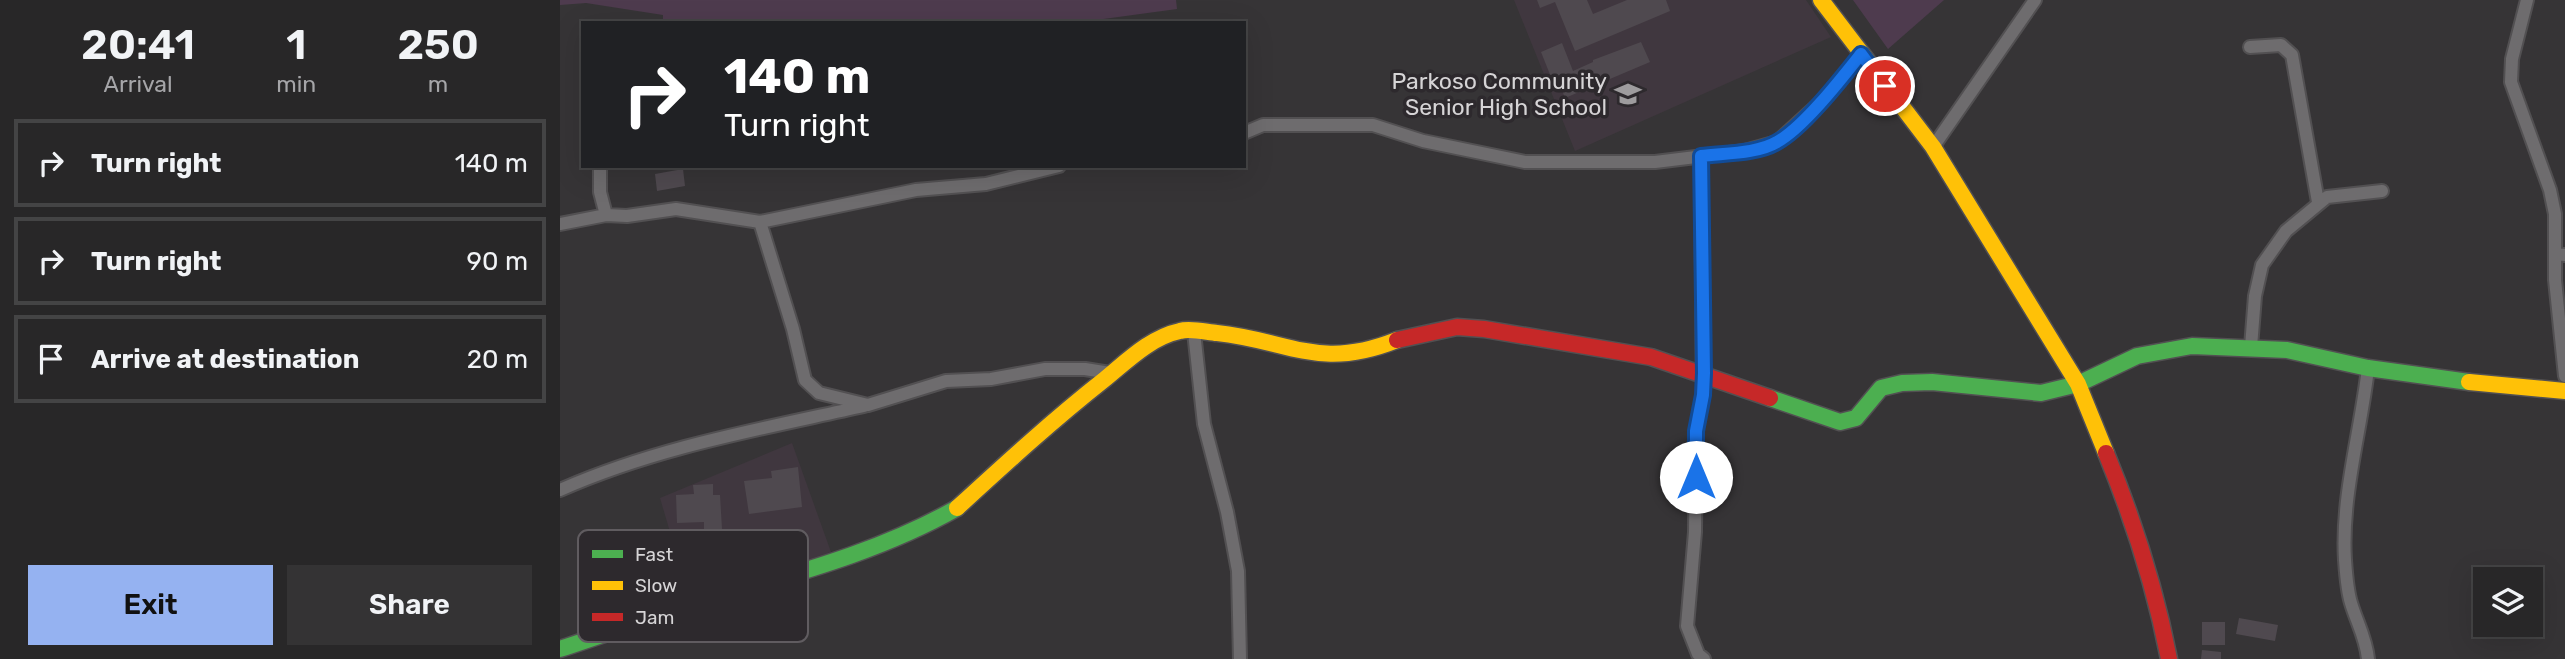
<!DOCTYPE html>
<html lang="en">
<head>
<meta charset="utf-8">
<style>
	:root { --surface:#282728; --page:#343334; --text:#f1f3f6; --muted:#a5a5a8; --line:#444445; --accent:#95b2f1 }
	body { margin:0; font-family:Rubik,sans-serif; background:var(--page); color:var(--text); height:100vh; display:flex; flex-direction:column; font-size:26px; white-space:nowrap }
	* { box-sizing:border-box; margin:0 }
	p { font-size:23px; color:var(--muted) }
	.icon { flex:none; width:38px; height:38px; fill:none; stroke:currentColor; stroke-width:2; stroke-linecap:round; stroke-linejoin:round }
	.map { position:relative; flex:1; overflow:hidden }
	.drawer { display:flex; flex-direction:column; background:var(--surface); width:560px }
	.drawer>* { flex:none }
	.top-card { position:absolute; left:21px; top:21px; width:665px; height:147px; border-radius:0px; box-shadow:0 7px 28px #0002,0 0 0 2px var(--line); background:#202124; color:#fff; overflow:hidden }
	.fabs { position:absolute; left:1913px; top:567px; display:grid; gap:14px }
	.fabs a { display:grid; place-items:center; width:70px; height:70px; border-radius:0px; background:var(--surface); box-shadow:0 7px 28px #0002,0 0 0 2px var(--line); font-size:35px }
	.pin { position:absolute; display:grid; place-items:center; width:60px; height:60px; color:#fff; margin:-30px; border:4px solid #fff; border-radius:50%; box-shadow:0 2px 7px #0007 }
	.me { position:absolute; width:77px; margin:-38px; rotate:0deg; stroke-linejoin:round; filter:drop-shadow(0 0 5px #0008) }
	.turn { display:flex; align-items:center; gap:24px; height:147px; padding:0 28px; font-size:32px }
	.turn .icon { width:91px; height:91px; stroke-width:2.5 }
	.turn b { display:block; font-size:49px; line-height:60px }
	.eta { display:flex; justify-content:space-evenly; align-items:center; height:119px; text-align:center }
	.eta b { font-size:42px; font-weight:600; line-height:49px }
	.cta { display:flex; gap:14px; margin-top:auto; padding:14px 28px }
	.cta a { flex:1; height:80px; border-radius:0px; background:var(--accent); color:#111; font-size:28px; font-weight:600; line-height:80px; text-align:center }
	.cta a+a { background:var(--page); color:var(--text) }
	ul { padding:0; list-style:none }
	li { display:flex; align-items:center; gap:21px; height:88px; margin:0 14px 10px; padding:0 14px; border:4px solid var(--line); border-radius:0px }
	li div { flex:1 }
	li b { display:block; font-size:26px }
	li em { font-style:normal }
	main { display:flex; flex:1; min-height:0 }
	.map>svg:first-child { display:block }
	.built { fill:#40373f }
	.green { fill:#4e3b4e }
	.building { fill:#4f494f }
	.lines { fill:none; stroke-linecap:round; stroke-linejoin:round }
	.street-casing { stroke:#525052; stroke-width:16 }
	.fast-casing { stroke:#525052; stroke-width:19 }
	.slow-casing { stroke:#525052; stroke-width:19 }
	.jam-casing { stroke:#525052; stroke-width:19 }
	.street { stroke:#6e6c6e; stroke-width:12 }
	.fast { stroke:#4caf50; stroke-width:16 }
	.slow { stroke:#ffc107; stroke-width:16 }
	.jam { stroke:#c62828; stroke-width:16 }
	.route-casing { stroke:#114b97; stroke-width:18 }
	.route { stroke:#1a73e8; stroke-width:12 }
	.labels { text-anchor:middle; stroke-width:7; stroke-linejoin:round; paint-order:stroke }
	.poi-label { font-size:23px; fill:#d6d4d6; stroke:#2d292d; text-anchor:end }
	.key { fill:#2d292d; stroke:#605c60; stroke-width:2 }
	.key-label { font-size:19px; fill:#d6d4d6 }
</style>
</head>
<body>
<main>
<section class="drawer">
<div class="eta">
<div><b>20:41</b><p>Arrival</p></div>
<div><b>1</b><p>min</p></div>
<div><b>250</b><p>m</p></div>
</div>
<ul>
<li><svg class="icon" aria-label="right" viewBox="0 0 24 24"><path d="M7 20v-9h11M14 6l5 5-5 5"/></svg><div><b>Turn right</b></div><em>140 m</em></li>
<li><svg class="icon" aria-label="right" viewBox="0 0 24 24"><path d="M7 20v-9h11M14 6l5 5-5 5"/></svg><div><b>Turn right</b></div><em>90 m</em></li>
<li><svg class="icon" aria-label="arrive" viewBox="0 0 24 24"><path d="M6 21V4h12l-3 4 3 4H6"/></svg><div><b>Arrive at destination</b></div><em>20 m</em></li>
</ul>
<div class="cta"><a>Exit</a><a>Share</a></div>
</section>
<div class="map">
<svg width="2005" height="659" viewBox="0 0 2005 659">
	<rect width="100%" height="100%" fill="#363436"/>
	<!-- built -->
	<path class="built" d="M954,0H1246L1271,37L1015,151Z
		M232,443L271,552L229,571L193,573L128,593L100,498Z"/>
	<!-- green -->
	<path class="green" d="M0,0H616L617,9L514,23H103V15L26,3L0,5Z
		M1293,0H1384L1328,49Z"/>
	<!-- building -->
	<path class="building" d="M977,0H1027L1033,14L1067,0H1106L1110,11L1015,51L995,2L980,8Z
		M1081,42L1090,62L1005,98L1000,85L995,87L981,52L1002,43L1013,71L1033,62V60Z
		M123,169L125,186L97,191L95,174Z
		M238,467L242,507L189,514L184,481L212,478L211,471Z
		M153,484V495H160L162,529L144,530V522L117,523L116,495L134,494L133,485Z
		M1679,618L1718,625L1715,641L1676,634Z
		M1642,622H1665V645H1642Z
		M1642,650L1661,652V659H1641Z"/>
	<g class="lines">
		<defs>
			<path id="street" d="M1967,0L1952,59L1951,82L1990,190L1995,214V254
				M1690,47L1721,45L1732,55L1758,202
				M684,133L703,125H813L863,141L965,162H1095L1185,151L1217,142L1261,102L1302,54
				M1373,147L1475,0
				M1141,156L1143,395L1136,431L1135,532L1127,626L1138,654L1144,659
				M40,166V192L46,215
				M499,166L426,184L356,190L200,222L233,329L245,380L259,393L308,405L386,381L431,379L485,369H525L550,373
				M0,224L46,215L67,216L116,209L200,222
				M2005,255L1995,254V280L2005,376
				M634,332L644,424L667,512L678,571L680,659
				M1691,347L1695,296L1702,265L1726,231L1767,197L1822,191
				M0,490C97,447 201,429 304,406
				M1808,659C1806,638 1797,623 1791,603C1787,590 1786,574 1785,560C1781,496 1801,431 1808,368"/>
			<path id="fast" d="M1210,398L1280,422L1296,418L1321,388L1342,383L1372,382L1481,393L1518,384L1577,356L1632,346L1727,350L1808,368L1909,382
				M0,649C61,629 121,606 183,589C256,568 330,546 397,508"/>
			<path id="slow" d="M1261,0L1373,147L1518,384L1546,453
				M1909,382L2005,391
				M397,508C445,464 493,420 545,379C567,361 591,337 620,331C630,328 646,332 657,333C731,341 759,371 837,340"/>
			<path id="jam" d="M837,340L897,327L924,329L1091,357L1210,398
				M1546,453C1574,521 1595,587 1609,659"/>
		</defs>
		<!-- street casing -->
		<use href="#street" class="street-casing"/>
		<!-- fast casing -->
		<use href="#fast" class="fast-casing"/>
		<!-- slow casing -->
		<use href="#slow" class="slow-casing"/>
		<!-- jam casing -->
		<use href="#jam" class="jam-casing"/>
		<!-- street -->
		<use href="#street" class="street"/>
		<!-- fast -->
		<use href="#fast" class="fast"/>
		<!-- slow -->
		<use href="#slow" class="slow"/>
		<!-- jam -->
		<use href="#jam" class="jam"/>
	</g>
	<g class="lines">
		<defs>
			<path id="route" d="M1136,477V431L1143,395L1144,373L1141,156C1164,153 1197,154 1217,142C1243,128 1282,78 1301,54L1325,86"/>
		</defs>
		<!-- route casing -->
		<use href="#route" class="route-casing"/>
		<!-- route -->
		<use href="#route" class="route"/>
	</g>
	<!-- icons -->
	<defs>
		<symbol id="school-bare" viewBox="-9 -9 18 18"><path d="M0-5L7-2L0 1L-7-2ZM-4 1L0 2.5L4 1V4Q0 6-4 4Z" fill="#9e9c9e" stroke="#2d292d" stroke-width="2.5" paint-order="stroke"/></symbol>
	</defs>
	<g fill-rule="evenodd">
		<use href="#school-bare" x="1049" y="75" width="38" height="38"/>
	</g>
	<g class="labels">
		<!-- poi labels -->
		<g class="poi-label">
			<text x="1047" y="89">Parkoso Community<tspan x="1047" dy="26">Senior High School</tspan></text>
		</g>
	</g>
	<!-- legend -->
	<rect x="18" y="530" width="230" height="112" rx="10" class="key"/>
	<rect x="32" y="550" width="31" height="8" fill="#4caf50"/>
	<rect x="32" y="581" width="31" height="9" fill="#ffc107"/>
	<rect x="32" y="613" width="31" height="8" fill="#c62828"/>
	<g class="key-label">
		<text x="75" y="561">Fast</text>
		<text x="75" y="592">Slow</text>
		<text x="75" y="624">Jam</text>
	</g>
</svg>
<div class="fabs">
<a><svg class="icon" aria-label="layers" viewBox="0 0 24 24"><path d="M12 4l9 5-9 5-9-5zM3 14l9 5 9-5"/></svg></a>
</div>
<div class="pin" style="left:1325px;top:86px;background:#d93025"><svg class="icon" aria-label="arrive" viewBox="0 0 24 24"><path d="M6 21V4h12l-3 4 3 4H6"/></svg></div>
<svg class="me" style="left:1136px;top:477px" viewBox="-20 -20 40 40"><circle r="19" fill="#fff"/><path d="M0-13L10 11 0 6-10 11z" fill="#1a73e8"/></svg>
<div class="top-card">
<div class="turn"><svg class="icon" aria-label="right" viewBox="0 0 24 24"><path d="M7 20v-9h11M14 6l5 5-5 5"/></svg><div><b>140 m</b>Turn right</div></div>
</div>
</div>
</main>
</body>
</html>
